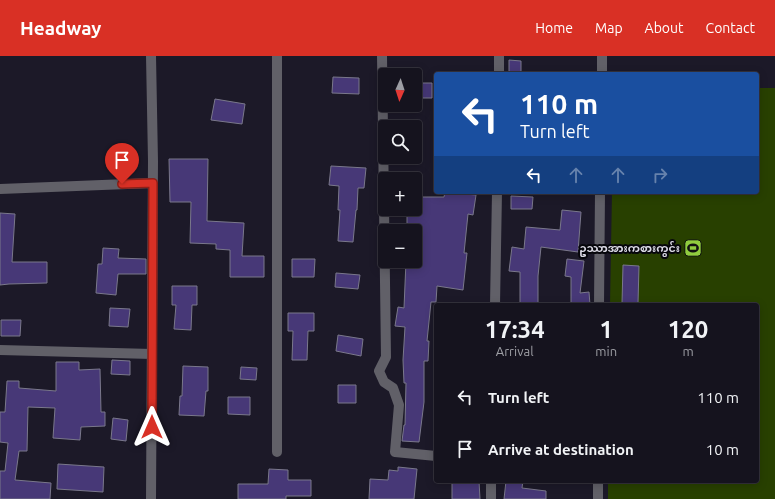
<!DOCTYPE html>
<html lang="en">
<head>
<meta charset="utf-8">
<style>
	:root { --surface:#15131e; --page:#22202b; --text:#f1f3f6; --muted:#9d9ea4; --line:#34323c; --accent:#d93025 }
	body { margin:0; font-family:Ubuntu,"Noto Sans Myanmar",sans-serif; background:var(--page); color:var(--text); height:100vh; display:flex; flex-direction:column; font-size:15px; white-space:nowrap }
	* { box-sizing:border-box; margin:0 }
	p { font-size:13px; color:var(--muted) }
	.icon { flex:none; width:22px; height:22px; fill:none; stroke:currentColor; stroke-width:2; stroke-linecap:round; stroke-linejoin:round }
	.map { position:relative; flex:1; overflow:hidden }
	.details { position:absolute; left:434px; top:247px; width:325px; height:180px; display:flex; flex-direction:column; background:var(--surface); border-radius:4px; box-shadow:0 2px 10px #0003,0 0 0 1px var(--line) }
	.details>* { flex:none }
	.top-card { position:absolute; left:434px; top:16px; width:325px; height:122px; border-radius:4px; box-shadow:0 2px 10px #0003,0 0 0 1px var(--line); background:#1a4fa0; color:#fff; overflow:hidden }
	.needle { width:26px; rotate:183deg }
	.controls { position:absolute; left:378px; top:12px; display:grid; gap:8px }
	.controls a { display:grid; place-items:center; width:44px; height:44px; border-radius:4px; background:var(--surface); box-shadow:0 2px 10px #0003,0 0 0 1px var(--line); font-size:20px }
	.pin { position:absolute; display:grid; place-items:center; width:34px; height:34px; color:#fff; margin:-41px -17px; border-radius:50% 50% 50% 0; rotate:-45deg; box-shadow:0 0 4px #0007 }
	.pin .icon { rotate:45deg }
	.me { position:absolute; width:44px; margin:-22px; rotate:0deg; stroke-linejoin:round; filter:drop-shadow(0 0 3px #0008) }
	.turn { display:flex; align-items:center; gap:14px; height:84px; padding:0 20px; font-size:18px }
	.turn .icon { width:52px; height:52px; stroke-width:2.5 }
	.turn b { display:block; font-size:28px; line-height:34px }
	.lanes { display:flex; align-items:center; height:38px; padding:0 20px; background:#0003; justify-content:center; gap:20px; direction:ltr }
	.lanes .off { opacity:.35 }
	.eta { display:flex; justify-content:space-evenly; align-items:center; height:68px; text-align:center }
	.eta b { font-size:24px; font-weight:700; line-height:28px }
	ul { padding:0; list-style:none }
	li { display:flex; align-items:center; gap:12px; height:52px; padding:0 20px }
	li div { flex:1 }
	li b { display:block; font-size:15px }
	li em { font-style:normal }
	header { display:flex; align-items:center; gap:24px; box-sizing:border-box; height:56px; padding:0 20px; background:var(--accent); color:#fff }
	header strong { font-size:19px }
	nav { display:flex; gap:22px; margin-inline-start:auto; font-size:14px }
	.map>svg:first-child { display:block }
	.green { fill:#284000 }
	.building { fill:#473877; stroke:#7a788b }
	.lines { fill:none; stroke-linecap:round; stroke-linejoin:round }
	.minor { stroke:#616068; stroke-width:10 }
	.route-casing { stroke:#8d1f18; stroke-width:10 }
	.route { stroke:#d93025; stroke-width:7 }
	.labels { text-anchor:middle; stroke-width:4; stroke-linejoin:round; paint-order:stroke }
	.poi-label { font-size:11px; font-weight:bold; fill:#dad9e4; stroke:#06060b; text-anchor:end }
</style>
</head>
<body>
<header>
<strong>Headway</strong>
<nav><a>Home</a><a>Map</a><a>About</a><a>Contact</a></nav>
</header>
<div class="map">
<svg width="775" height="443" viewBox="0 0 775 443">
	<rect width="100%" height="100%" fill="#1c1928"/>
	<!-- green -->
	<path class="green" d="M757,32H775V443H608V425H757V249H610L612,136H757Z"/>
	<!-- building -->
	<path class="building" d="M509,4L521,5V18H509Z
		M333,21L359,22V38L332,37Z
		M415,27H432V42H415Z
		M215,43L245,48L242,68L211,64Z
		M169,103H208L207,165L244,167L242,200H264V221H230V194L216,193V188L190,187L191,146H170Z
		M331,110L366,112L364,132H358L357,154H356L353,186L338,185L340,154H338L339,130L329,129Z
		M445,136L476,139L473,159L468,158L464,197H467L463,234L437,230L436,246H431L427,285H429L428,305H424V346L419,386L402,385L404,369H405L406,327H404L403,304L405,271L395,270L398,251L404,252L406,205H415V175H407V153H415V141H444Z
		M511,140L533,141L532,153H511Z
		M562,154L581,156L578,196L541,191L538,220V249H520V216L509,215L512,191L524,193L526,171L560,174Z
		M0,157L15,158L12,206H47V227L9,228L0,229Z
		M103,192L119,193L118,202L146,203V218H118L116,239L96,237L98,208H102Z
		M292,203H315L314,221H292Z
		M567,203L584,205L580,237L589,236L590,249H571V221L565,220Z
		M623,209L639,210L638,247H622Z
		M336,217L360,219L358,233L335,231Z
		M172,230H197V249H192L191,274L174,273L176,249H172Z
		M110,252L130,253L128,271L109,270Z
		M288,257H314V275H308L307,304H292L293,275H288Z
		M1,264H21L20,280H1Z
		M338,279L363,283L361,300L336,295Z
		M112,304L130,305V319L111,318Z
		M56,306H79V314L100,313L101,356H105V370L81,371L80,384L53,382L55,352L28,351L27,395H19L15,424L51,427L50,443H0V415H5L8,387L0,386V356H5L7,325H19V332L56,335Z
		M183,310L208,311V335H206L204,360L179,359L180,340H182Z
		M241,311L257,312L256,324L240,323Z
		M338,329H356V347H338Z
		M228,341H250V359L228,358Z
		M113,362L128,364L126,385L111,383Z
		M58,408L104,411L103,436L57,433Z
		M398,411L417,413L414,443H369L370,423L388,424L389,414L398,415Z
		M269,413L288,414V424H311V440H286V443H238V428H268Z
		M452,425H479L480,443H452Z
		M506,425H523L522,432L546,435V443H504Z"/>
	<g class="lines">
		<!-- minor -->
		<path class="minor" d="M151,0L153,105L151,443
			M382,0L386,301L379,315L384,326L393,332L399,349L395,396L436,400
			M499,18V0
			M602,18V0
			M0,133L153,127
			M495,249L497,136
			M599,249L600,136
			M0,294L152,298
			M277,396V0
			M491,443V425
			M598,443V425"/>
	</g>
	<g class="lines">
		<defs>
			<path id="route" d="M122,128L153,127L152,371"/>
		</defs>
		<!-- route casing -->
		<use href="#route" class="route-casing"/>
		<!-- route -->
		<use href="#route" class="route"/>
	</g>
	<!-- icons -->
	<defs>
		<symbol id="stadium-square" viewBox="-11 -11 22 22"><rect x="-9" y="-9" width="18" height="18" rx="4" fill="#91cd3f" stroke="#06060b"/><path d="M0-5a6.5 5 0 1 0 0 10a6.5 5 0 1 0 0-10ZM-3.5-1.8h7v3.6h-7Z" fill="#111"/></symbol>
	</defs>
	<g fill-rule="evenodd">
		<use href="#stadium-square" x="683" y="182" width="20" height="20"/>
	</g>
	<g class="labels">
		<!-- poi labels -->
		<g class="poi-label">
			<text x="680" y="196">ဥဿာ‌အားကစားကွင်း</text>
		</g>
	</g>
</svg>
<div class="controls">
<a><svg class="needle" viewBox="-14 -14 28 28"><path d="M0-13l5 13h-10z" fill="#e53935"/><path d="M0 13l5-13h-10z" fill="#9d9ea4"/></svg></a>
<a><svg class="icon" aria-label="search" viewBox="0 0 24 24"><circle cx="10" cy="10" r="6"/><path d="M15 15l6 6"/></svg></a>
<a>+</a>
<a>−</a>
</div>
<div class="pin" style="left:122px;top:128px;background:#d93025"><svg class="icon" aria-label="arrive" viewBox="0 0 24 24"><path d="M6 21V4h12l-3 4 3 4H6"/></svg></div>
<svg class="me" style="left:152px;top:371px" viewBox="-20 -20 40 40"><path d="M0-17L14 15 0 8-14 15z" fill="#d93025" stroke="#fff" stroke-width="4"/></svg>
<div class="top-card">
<div class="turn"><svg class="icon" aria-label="left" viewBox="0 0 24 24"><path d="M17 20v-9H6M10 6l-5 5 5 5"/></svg><div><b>110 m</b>Turn left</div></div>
<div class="lanes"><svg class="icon" aria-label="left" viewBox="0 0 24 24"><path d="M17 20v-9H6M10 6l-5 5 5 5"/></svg><svg class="icon off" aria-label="ahead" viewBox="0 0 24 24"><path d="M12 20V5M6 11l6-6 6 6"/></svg><svg class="icon off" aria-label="ahead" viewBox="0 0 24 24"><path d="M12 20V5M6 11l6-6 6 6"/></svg><svg class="icon off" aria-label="right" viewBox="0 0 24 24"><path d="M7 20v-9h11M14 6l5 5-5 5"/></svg></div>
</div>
<section class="details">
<div class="eta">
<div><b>17:34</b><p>Arrival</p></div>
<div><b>1</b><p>min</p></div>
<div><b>120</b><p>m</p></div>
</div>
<ul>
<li><svg class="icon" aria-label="left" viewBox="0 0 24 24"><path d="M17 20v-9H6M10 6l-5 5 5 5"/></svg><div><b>Turn left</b></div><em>110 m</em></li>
<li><svg class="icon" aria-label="arrive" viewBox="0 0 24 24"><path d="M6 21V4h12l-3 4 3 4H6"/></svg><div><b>Arrive at destination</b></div><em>10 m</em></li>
</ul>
</section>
</div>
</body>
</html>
